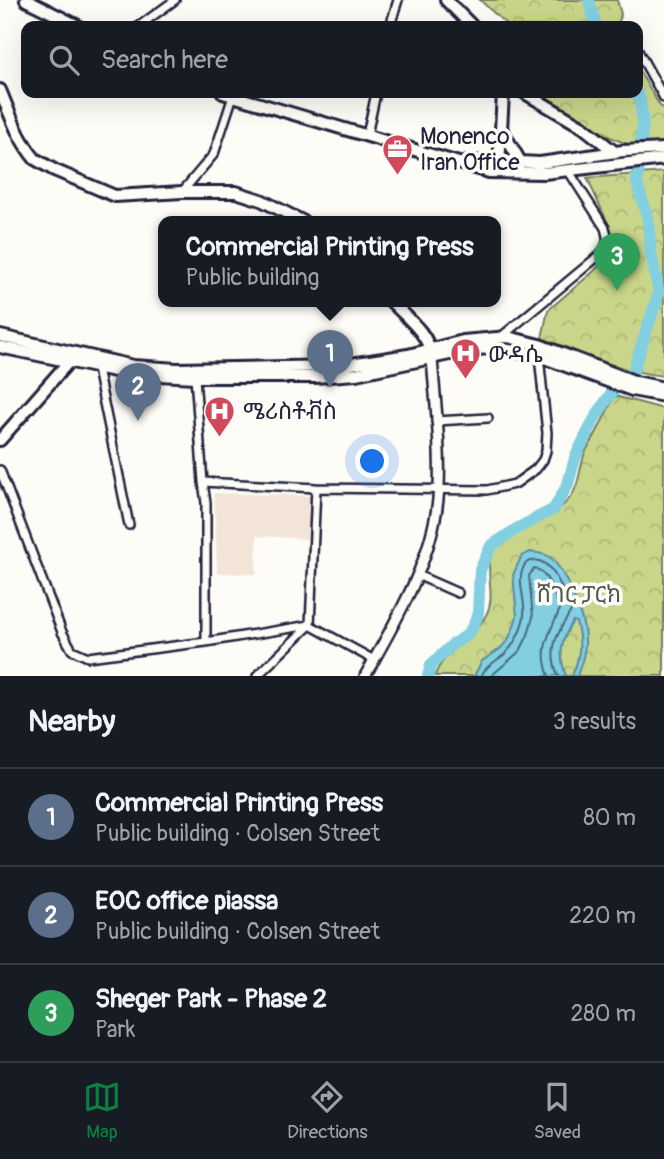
<!DOCTYPE html>
<html lang="en">
<head>
<meta charset="utf-8">
<style>
  :root { --surface:#171b24; --page:#20242c; --text:#f1f3f6; --muted:#9ea1a6; --line:#363941; --accent:#0b8043 }
  body { margin:0; font-family:Pangolin,"Noto Sans Ethiopic",sans-serif; background:var(--page); color:var(--text) }
  .you { position:absolute; left:373px; top:462px; width:24px; height:24px; margin:-18px; border:5px solid #fff; border-radius:50%; background:#1a73e8; box-shadow:0 0 0 10px #1a73e833 }
  .badge { display:grid; place-items:center; width:46px; height:46px; border-radius:50%; background:var(--accent); color:#fff; font-size:23px; font-weight:700 }
  .pin { position:absolute; translate:-50% -58px; filter:drop-shadow(0 2px 4px #0008) }
  .pin::after { content:''; position:absolute; top:37px; width:24px; height:21px; background:inherit; clip-path:polygon(0 0,100% 0,50% 100%) }
  .popup { position:absolute; left:158px; top:216px; width:343px; height:91px; box-sizing:border-box; display:grid; place-content:center; border-radius:14px; background:var(--surface); filter:drop-shadow(0 2px 5px #0005); font-size:23px; white-space:nowrap; color:var(--muted) }
  .popup b { font-size:26px; color:var(--text) }
  .popup::after { content:''; position:absolute; left:50%; top:100%; margin-left:-14px; border:14px solid transparent; border-top-color:var(--surface) }
  .list { margin:0; padding:0; list-style:none }
  h2 { display:flex; justify-content:space-between; align-items:center; height:91px; margin:0; padding:0 28px; font-size:30px }
  h2 small { font-size:23px; font-weight:400; color:var(--muted) }
  .list li { display:grid; grid-template-columns:46px 1fr auto; gap:21px; align-items:center; box-sizing:border-box; height:98px; padding:0 28px; border-top:2px solid var(--line) }
  .list b { display:block; font-size:26px; white-space:nowrap }
  .list p { margin:0; font-size:23px; white-space:nowrap; color:var(--muted) }
  .list em { font-size:23px; font-style:normal; color:var(--muted) }
  .icon { flex:none; width:38px; height:38px; fill:none; stroke:currentColor; stroke-width:2; stroke-linecap:round; stroke-linejoin:round }
  .map { position:relative; flex:none; width:664px; height:676px; overflow:hidden }
  .search { position:absolute; background:var(--surface); box-shadow:0 7px 28px #0002; left:21px; right:21px; top:21px; height:77px; display:flex; align-items:center; gap:18px; box-sizing:border-box; padding:0 24px; border-radius:14px; color:var(--muted); font-size:26px }
  .sheet { height:385px; background:var(--surface) }
  nav { display:flex; justify-content:space-around; align-items:center; box-sizing:border-box; height:98px; border-top:2px solid var(--line); background:var(--surface); font-size:19px; color:var(--muted) }
  nav a { display:grid; justify-items:center; gap:4px }
  nav .on { color:var(--accent) }
  .map>svg:first-child { display:block }
  .built { fill:#f2e4d7 }
  .forest { fill:url(#forest-crowns); stroke:#767c62; stroke-width:2 }
  .water { fill:#82cfe2; stroke:#5c8a9f; stroke-width:2 }
  .lines { fill:none; stroke-linecap:round; stroke-linejoin:round }
  .shore { stroke:#48677e; stroke-width:2 }
  .river { stroke:#82cfe2; stroke-width:12 }
  .minor-casing { stroke:#22223b; stroke-width:12 }
  .tertiary-casing { stroke:#22223b; stroke-width:14 }
  .secondary-casing { stroke:#22223b; stroke-width:16 }
  .minor { stroke:#fdfcf7; stroke-width:7 }
  .tertiary { stroke:#fdfcf7; stroke-width:9 }
  .secondary { stroke:#fdfcf7; stroke-width:10 }
  .labels { text-anchor:middle; dominant-baseline:central; stroke-width:7; stroke-linejoin:round; paint-order:stroke }
  .poi-label { font-size:23px; fill:#22223b; stroke:#fdfcf7; text-anchor:start }
  .park-label { font-size:23px; fill:#545853; stroke:#fdfcf7 }
</style>
</head>
<body>
<div class="map">
<svg width="664" height="676" viewBox="0 0 664 676">
  <defs>
    <pattern id="forest-crowns" width="20" height="18" patternUnits="userSpaceOnUse" patternTransform="scale(1.75)"><rect width="20" height="18" fill="#c9d68a"/><path d="M2 6a3 3 0 1 1 6 0M12 15a3 3 0 1 1 6 0" fill="none" stroke="#acb778"/></pattern>
  </defs>
  <rect width="100%" height="100%" fill="#fdfcf7"/>
  <filter id="ink" filterUnits="userSpaceOnUse"><feTurbulence type="fractalNoise" baseFrequency=".0143" numOctaves="2"/><feDisplacementMap in="SourceGraphic" scale="14" xChannelSelector="R" yChannelSelector="G"/><feConvolveMatrix kernelMatrix="1 2 1 2 8 2 1 2 1" color-interpolation-filters="sRGB"/></filter>
  <g filter="url(#ink)">
    <path class="built" d="M 214,493 L 312,496 L 309,539 L 257,536 L 256,574 L 217,573 Z"/>
    <path class="forest" d="M 480,0 L 617,0 L 621,14 L 618,26 L 508,26 Z
      M 638,69 L 660,106 L 664,108 L 664,143 L 627,144 L 610,137 L 540,93 L 638,93 Z
      M 664,172 L 664,376 C 621,372 582,353 542,338 L 548,310 L 593,272 L 611,253 L 612,232 L 587,178 Z
      M 615,396 L 664,409 L 664,676 L 435,676 C 442,651 474,639 486,615 C 498,593 481,569 495,548 C 509,526 550,523 570,498 C 580,485 579,468 585,453 C 587,448 591,443 593,439 C 601,425 607,410 615,396 Z"/>
    <path class="water" d="M 530,552 C 538,553 545,553 551,558 C 566,572 585,619 585,639 C 586,651 581,664 577,676 L 572,676 C 580,656 582,643 576,622 L 573,621 C 561,640 558,655 566,676 L 474,676 L 482,661 L 500,649 L 508,640 L 513,629 L 517,616 L 513,575 L 521,557 Z"/>
    <g class="lines">
      <path class="shore" d="M 481,676 C 487,665 495,662 505,654 C 514,645 520,633 523,621 C 529,601 513,581 526,563 C 551,549 564,594 571,611 C 557,634 547,648 558,676
        M 491,676 L 520,651 L 528,635 L 533,617 L 529,576 L 534,568 C 549,573 555,595 560,609 C 550,633 538,648 549,676"/>
      <path class="river" d="M 589,0 L 596,26
        M 428,676 L 431,665 L 453,644 L 466,636 L 474,625 L 478,613 L 480,570 L 491,546 L 518,528 L 554,509 L 568,484 L 575,458 L 595,418 L 610,395 L 632,374 L 659,293 L 651,254 L 648,219 L 637,183 L 643,124 L 640,99 L 637,93"/>
      <defs>
        <path id="minor" d="M 139,26 L 175,0
          M 390,26 L 398,0
          M 638,51 L 664,98
          M 367,135 L 376,93
          M 182,192 L 214,154 L 233,96
          M 501,337 L 602,253 C 609,244 608,238 605,228 L 568,170
          M 97,369 L 129,525
          M 195,377 L 203,482 L 316,488
          M 436,421 L 488,418
          M 0,470 L 62,632 L 72,650 L 88,657 L 206,642 L 310,625 L 316,488 L 487,490 L 515,484 L 536,469 L 543,460 L 546,451 L 547,433 L 539,356
          M 203,482 L 206,503 L 206,642
          M 417,575 L 458,593
          M 257,676 L 310,625 L 374,660"/>
        <path id="tertiary" d="M 365,676 C 397,619 436,555 439,487 C 441,444 435,401 432,358"/>
        <path id="secondary" d="M 26,0 L 78,26
          M 446,0 L 472,26
          M 0,90 C 10,114 18,139 35,159 L 54,170 L 115,196 L 182,192 L 236,192 L 261,200 L 304,222
          M 223,93 L 489,172 L 544,173 L 664,159
          M 525,93 L 583,127 L 616,153
          M 502,130 L 521,163
          M 467,162 L 499,161 L 540,163 L 623,151 L 664,149
          M 499,167 L 503,93
          M 392,302 C 407,318 428,333 431,355
          M 0,336 L 133,366 L 177,369 L 338,366 L 408,355 L 463,341 L 508,337 L 539,345 L 636,382 L 664,388
          M 0,347 L 124,373 L 195,377 L 315,377 L 356,374 L 473,349 L 498,348 L 539,356 L 632,390 L 664,396
          M 0,440 L 72,358"/>
      </defs>
      <use href="#minor" class="minor-casing"/>
      <use href="#tertiary" class="tertiary-casing"/>
      <use href="#secondary" class="secondary-casing"/>
      <use href="#minor" class="minor"/>
      <use href="#tertiary" class="tertiary"/>
      <use href="#secondary" class="secondary"/>
    </g>
  </g>
  <defs>
    <symbol id="office-pin" viewBox="-11 -11 22 30"><path d="M0 17L-7.5 6A9.5 9.5 0 1 1 7.5 6Z" fill="#d1495b" stroke="#fdfcf7"/><path d="M-6-3h4V-5.5h4V-3h4V5H-6ZM-1-4.5V-3h2v-1.5ZM-6 0V1H6V0Z" fill="#fff"/></symbol>
    <symbol id="hospital-pin" viewBox="-11 -11 22 30"><path d="M0 17L-7.5 6A9.5 9.5 0 1 1 7.5 6Z" fill="#d1495b" stroke="#fdfcf7"/><path d="M-5-5h3v3.5h4V-5h3V5h-3V1.5h-4V5h-3Z" fill="#fff"/></symbol>
  </defs>
  <g fill-rule="evenodd">
    <use href="#office-pin" x="380" y="132" width="35" height="47"/>
    <use href="#hospital-pin" x="448" y="336" width="35" height="47"/>
    <use href="#hospital-pin" x="202" y="394" width="35" height="47"/>
  </g>
  <g class="labels">
    <g class="poi-label">
      <text x="420" y="136">Monenco<tspan x="420" dy="26">Iran Office</tspan></text>
      <text x="488" y="354">ውዳሴ</text>
      <text x="243" y="411">ሜሪስቶቭስ</text>
    </g>
    <g class="park-label">
      <text x="579" y="594">ሸገር ፓርክ</text>
    </g>
  </g>
</svg>
<div class="you"></div>
<div class="pin badge" style="left:330px;top:388px;background:#5c6f8a">1</div>
<div class="popup"><b>Commercial Printing Press</b>Public building</div>
<div class="pin badge" style="left:138px;top:421px;background:#5c6f8a">2</div>
<div class="pin badge" style="left:617px;top:291px;background:#2e9e5b">3</div>
<div class="search"><svg class="icon" aria-label="search" viewBox="0 0 24 24"><circle cx="10" cy="10" r="6"/><path d="M15 15l6 6"/></svg>Search here</div>
</div>
<section class="sheet">
<h2>Nearby<small>3 results</small></h2>
<ul class="list">
<li><span class="badge" style="background:#5c6f8a">1</span><div><b>Commercial Printing Press</b><p>Public building · Colsen Street</p></div><em>80 m</em></li>
<li><span class="badge" style="background:#5c6f8a">2</span><div><b>EOC office piassa</b><p>Public building · Colsen Street</p></div><em>220 m</em></li>
<li><span class="badge" style="background:#2e9e5b">3</span><div><b>Sheger Park - Phase 2</b><p>Park</p></div><em>280 m</em></li>
</ul>
</section>
<nav>
<a class="on"><svg class="icon" aria-label="map" viewBox="0 0 24 24"><path d="M3 6l6-2 6 2 6-2v14l-6 2-6-2-6 2zM9 4v14M15 6v14"/></svg>Map</a>
<a><svg class="icon" aria-label="directions" viewBox="0 0 24 24"><path d="M12 3l9 9-9 9-9-9zM9 14v-3h6M13 9l2 2-2 2"/></svg>Directions</a>
<a><svg class="icon" aria-label="saved" viewBox="0 0 24 24"><path d="M7 4h10v16l-5-4-5 4z"/></svg>Saved</a>
</nav>
</body>
</html>
